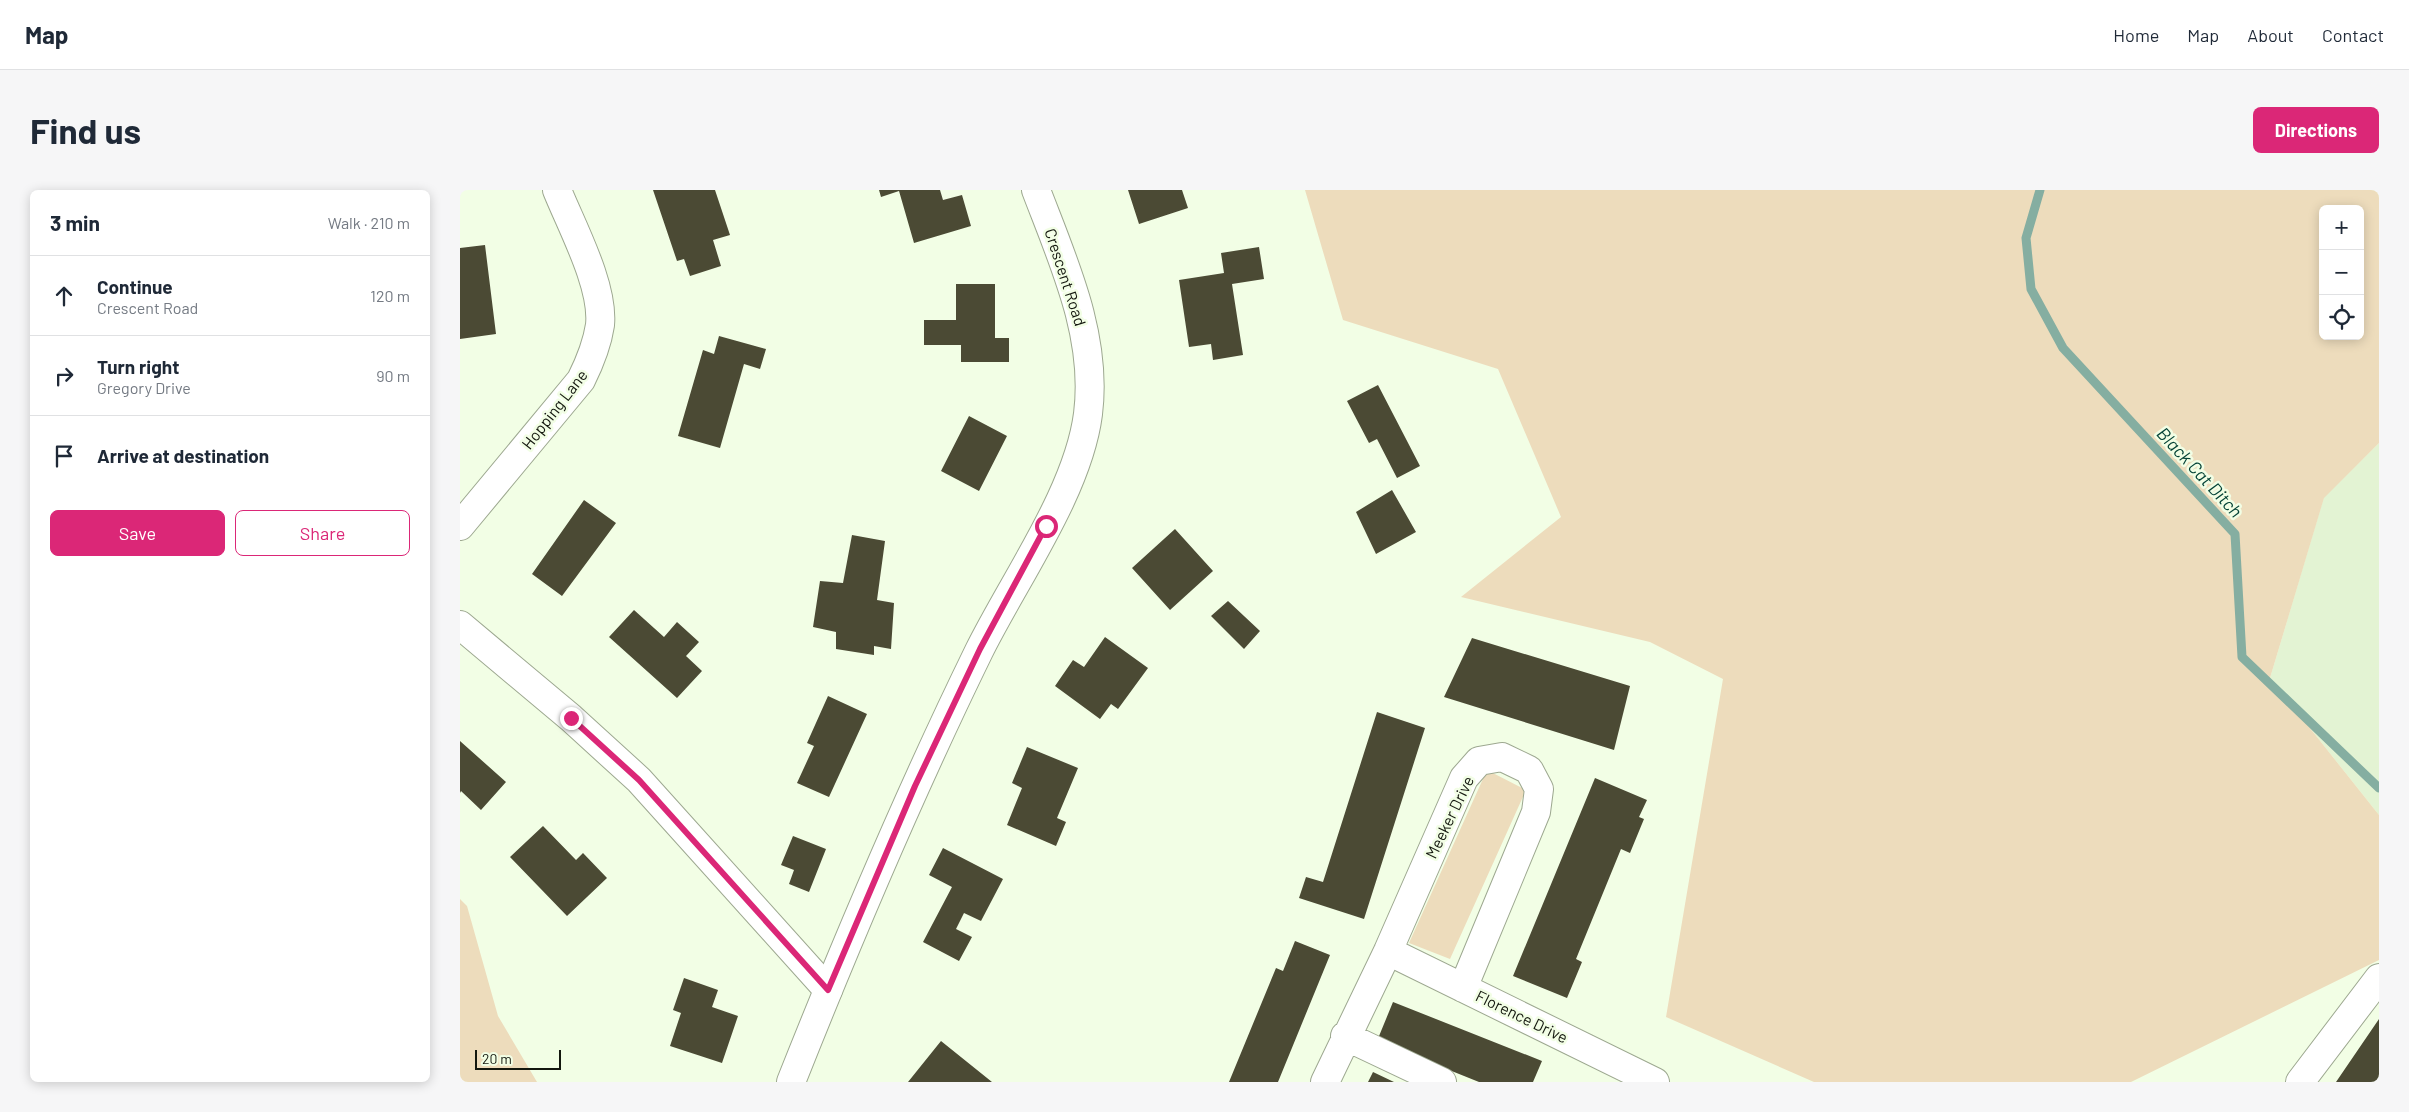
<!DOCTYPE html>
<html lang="en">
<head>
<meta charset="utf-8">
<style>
  :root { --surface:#fff; --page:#f6f6f7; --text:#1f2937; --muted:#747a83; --line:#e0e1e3; --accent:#db2777 }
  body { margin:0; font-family:Barlow,sans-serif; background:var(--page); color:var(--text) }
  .controls { position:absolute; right:15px; top:15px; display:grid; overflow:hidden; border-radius:8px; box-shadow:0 2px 12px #0003 }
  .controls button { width:45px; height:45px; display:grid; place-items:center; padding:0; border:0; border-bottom:1px solid var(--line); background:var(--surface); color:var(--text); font:25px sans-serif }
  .scale { position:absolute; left:15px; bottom:12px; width:86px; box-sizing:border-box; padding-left:5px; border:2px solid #13170e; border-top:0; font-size:14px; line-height:18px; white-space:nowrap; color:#13170e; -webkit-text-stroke:4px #f2fee5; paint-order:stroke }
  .stop { position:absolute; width:15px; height:15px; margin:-11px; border:4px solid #db2777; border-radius:50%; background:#fff }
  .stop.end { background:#db2777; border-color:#fff; box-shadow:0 1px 5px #0008 }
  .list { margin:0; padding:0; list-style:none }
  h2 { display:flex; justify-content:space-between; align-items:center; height:65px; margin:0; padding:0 20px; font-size:21px }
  h2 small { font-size:16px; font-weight:400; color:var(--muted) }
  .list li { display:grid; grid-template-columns:32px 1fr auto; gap:15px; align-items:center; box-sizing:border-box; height:80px; padding:0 20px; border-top:1px solid var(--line) }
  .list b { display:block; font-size:19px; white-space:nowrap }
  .list p { margin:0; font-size:16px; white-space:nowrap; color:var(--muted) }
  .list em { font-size:16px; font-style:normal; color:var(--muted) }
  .actions { display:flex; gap:10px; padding:15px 20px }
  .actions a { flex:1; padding:11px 0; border:1px solid var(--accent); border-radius:8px; text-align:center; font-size:18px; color:var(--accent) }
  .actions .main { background:var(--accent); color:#fff }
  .icon { flex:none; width:28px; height:28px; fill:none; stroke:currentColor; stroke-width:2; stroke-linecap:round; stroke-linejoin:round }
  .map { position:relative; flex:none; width:1919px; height:892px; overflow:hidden; border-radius:8px }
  header { display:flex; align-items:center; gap:30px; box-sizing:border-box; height:70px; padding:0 25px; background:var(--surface); border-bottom:1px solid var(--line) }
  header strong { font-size:24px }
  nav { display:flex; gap:28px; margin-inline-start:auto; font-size:18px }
  .intro { display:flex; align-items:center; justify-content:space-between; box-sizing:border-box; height:120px; padding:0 30px }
  h1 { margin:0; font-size:35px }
  .button { padding:12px 22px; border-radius:8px; background:var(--accent); color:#fff; font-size:18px; font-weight:700 }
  main { display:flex; gap:30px; padding:0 30px }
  aside { flex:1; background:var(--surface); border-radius:8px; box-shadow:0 2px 12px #0003 }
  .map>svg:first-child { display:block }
  .built { fill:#e3f3d3 }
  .green { fill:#eddcbc; fill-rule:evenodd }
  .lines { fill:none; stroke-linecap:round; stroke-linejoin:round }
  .stream { stroke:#85aea1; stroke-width:9 }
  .building { fill:#4b4a34 }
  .street-casing { stroke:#9da890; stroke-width:30 }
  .secondary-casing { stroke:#9da890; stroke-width:30 }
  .street { stroke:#fff; stroke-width:28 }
  .secondary { stroke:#fff; stroke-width:28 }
  .route { stroke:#db2777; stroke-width:6 }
  .labels { text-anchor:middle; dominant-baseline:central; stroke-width:5; stroke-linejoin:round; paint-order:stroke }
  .street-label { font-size:16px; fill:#13170e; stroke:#f2fee5 }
  .water-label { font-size:18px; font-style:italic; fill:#054336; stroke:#f2fee5 }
</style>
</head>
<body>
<header>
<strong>Map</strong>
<nav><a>Home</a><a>Map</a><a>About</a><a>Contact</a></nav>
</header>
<div class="intro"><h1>Find us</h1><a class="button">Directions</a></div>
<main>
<aside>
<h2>3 min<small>Walk · 210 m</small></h2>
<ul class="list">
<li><svg class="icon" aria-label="ahead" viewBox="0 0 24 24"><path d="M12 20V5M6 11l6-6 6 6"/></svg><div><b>Continue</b><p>Crescent Road</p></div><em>120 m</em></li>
<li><svg class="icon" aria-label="right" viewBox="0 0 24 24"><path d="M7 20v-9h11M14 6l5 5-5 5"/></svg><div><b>Turn right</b><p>Gregory Drive</p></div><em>90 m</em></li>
<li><svg class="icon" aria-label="arrive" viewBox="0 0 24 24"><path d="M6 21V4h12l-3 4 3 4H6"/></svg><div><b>Arrive at destination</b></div></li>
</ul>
<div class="actions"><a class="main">Save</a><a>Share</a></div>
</aside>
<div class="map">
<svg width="1919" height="892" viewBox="0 0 1919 892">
  <rect width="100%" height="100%" fill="#f2fee5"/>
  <path class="built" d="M 1919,253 L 1919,625 L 1810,488 L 1864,307 Z"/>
  <path class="green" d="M 845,0 L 1919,0 L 1919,253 L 1864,308 L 1810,488 L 1919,625 L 1919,770 L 1671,892 L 1354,892 L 1206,827 L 1263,489 L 1190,452 L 1001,407 L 1101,327 L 1038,179 L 883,130 ZM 1863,19 L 1900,19 L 1900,146 L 1863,146 Z
    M 1027,580 L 1066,600 L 990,769 L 949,753 Z
    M 0,709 L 7,716 L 38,826 L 77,892 L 0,892 Z"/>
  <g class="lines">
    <path class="stream" d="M 1580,0 L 1566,48 L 1571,99 L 1603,158 L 1775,344 L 1782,467 L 1919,598"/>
  </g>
  <path class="building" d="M 193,0 L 255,0 L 270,45 L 253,50 L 261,76 L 230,86 L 224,69 L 217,71 Z
    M 419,0 L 480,0 L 483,10 L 502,5 L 511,36 L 454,53 L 439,1 L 421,7 Z
    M 668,0 L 722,0 L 728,18 L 679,34 Z
    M 25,55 L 36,144 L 0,149 L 0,58 Z
    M 799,57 L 804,89 L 772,94 L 783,165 L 753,170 L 751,154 L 729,157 L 719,90 L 764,83 L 761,63 Z
    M 496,94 L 535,94 L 535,148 L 549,148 L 549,172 L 501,172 L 501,155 L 464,155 L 464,130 L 496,130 Z
    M 259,146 L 306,159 L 300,179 L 284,174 L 260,258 L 218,246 L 243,160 L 254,164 Z
    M 918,195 L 960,276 L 937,288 L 917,249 L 909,253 L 887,211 Z
    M 509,226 L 547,246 L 519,301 L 481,281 Z
    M 932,300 L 956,342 L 916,364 L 896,322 Z
    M 124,310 L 156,333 L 102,406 L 72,384 Z
    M 715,339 L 753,381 L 710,420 L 672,378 Z
    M 392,345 L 425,351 L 417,410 L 434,413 L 431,459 L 414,456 L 414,465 L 376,459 L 376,442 L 353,437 L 360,391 L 383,393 Z
    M 768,411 L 800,441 L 784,459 L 751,426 Z
    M 174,420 L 204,447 L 217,432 L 239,452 L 226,466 L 242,481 L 217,508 L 149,447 Z
    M 645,447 L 688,478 L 658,519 L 651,514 L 640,529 L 595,496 L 613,470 L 624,477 Z
    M 1012,448 L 1170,496 L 1154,560 L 984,507 Z
    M 368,506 L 407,524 L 369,607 L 337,593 L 354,556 L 347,553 Z
    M 917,522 L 965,538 L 904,729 L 839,708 L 846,687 L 863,692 Z
    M 0,551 L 46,592 L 21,620 L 1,601 L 0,603 Z
    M 567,557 L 618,578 L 597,628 L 606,632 L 596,656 L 547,635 L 562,598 L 552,593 Z
    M 1135,588 L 1187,610 L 1179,627 L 1184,629 L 1170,663 L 1161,659 L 1116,769 L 1122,772 L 1107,808 L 1053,786 Z
    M 83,636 L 116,670 L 123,663 L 147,688 L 107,726 L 50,667 Z
    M 333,646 L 366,659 L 349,702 L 329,694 L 334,680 L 321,675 Z
    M 483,658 L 543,689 L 521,731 L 504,723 L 496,739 L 512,747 L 499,771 L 463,752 L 492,697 L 469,685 Z
    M 835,751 L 870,765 L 818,892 L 769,892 L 816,778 L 823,781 Z
    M 224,788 L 258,800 L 252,817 L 278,826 L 262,873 L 210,856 L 221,823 L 213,820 Z
    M 933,812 L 1082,871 L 1073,892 L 1019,892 L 917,851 Z
    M 1919,829 L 1919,892 L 1876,892 Z
    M 481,851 L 532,892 L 448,892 Z
    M 913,882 L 934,892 L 908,892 Z"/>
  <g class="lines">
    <defs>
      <path id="street" d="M 0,336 L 121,190 C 130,172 137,155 140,135 C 144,96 112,37 97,0
        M 0,435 L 111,528 L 179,590 L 368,800
        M 928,761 L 1195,892
        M 885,846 L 982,892
        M 865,892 L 928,761 L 1004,588 L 1019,571 L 1042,567 L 1069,580 L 1079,599 L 1076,622 L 1003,798
        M 1840,892 L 1919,788"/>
      <path id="secondary" d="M 331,892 C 389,746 450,602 519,461 C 554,390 618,302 628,224 C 638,146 603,71 576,0"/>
    </defs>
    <use href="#street" class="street-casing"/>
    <use href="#secondary" class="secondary-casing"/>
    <use href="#street" class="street"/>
    <use href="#secondary" class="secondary"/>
  </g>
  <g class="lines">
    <path class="route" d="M 111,528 L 179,590 L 368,800 L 455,596 L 520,459 L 586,336"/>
  </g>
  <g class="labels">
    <g class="street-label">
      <text transform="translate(606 87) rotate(72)">Crescent Road</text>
      <text transform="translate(94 219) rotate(-52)">Hopping Lane</text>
      <text transform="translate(989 627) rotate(-64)">Meeker Drive</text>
      <text transform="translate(1062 826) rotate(26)">Florence Drive</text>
    </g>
    <g class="water-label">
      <text transform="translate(1740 282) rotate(47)">Black Cat Ditch</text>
    </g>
  </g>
</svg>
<div class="controls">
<button>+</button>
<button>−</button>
<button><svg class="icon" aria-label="locate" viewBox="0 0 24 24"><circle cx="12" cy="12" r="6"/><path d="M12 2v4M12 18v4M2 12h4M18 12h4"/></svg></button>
</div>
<div class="scale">20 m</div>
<div class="stop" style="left:586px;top:336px"></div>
<div class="stop end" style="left:111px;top:528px"></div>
</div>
</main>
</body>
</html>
